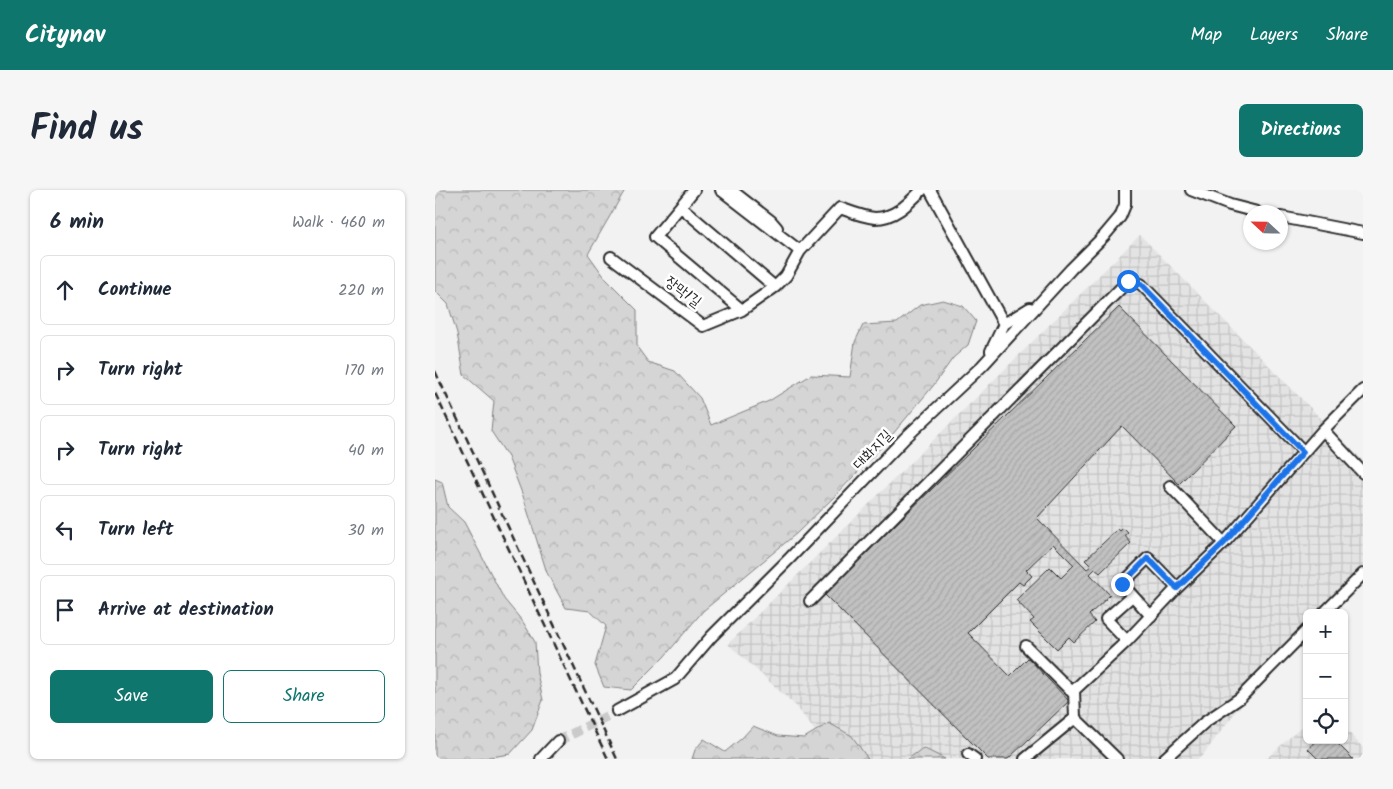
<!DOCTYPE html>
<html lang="en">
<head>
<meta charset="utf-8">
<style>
  :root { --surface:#fff; --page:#f6f6f7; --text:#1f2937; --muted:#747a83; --line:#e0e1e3; --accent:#0f766e }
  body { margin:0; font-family:Kalam,"Poor Story",sans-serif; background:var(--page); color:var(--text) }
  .controls { position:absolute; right:15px; bottom:15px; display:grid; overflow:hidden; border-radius:8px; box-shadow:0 1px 4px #0004 }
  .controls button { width:45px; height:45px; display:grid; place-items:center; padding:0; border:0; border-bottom:1px solid var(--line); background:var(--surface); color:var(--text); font:25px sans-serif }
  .compass { position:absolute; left:808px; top:15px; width:45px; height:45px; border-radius:50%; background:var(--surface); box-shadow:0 1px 4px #0004; rotate:292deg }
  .stop { position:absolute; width:15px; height:15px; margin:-11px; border:4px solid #1a73e8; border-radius:50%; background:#fff }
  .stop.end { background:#1a73e8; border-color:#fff; box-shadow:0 1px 5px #0008 }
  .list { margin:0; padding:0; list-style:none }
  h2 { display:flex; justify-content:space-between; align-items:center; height:65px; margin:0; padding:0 20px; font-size:21px }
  h2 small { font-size:16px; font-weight:400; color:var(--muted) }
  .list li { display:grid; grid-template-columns:32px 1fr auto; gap:15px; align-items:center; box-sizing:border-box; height:70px; margin:0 10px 10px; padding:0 10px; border:1px solid var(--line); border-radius:8px }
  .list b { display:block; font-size:19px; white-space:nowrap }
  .list em { font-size:16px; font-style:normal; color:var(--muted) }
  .actions { display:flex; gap:10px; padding:15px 20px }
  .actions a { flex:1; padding:11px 0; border:1px solid var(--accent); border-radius:8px; text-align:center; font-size:18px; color:var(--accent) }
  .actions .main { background:var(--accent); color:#fff }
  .icon { flex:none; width:28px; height:28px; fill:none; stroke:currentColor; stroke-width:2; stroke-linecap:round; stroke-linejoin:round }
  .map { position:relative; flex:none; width:928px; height:569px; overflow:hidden; border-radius:8px }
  header { display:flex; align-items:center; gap:30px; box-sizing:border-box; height:70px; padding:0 25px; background:var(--accent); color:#fff }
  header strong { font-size:24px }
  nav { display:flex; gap:28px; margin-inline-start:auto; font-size:18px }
  .intro { display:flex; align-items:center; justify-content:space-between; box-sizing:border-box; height:120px; padding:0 30px }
  h1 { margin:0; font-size:35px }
  .button { padding:12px 22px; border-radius:8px; background:var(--accent); color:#fff; font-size:18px; font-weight:700 }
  main { display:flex; gap:30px; padding:0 30px }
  aside { flex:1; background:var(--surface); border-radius:8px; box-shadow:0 1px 4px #0004 }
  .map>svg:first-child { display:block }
  .industrial { fill:url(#industrial-grid) }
  .forest { fill:url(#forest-crowns); stroke:#808080 }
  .building { fill:url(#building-hatch); stroke:#2b2b2b }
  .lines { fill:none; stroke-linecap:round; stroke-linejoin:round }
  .minor-tunnel { stroke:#cacaca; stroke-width:10; stroke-dasharray:10 5; stroke-linecap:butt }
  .minor-casing { stroke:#2b2b2b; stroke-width:14 }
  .minor { stroke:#fff; stroke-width:10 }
  .rail { stroke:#2b2b2b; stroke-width:2.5; stroke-dasharray:8 4; stroke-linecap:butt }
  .route { stroke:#1a73e8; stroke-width:6 }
  .labels { text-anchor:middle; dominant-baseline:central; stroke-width:5; stroke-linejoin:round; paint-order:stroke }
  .street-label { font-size:15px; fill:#2b2b2b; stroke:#fff }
</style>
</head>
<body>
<header>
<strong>Citynav</strong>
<nav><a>Map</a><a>Layers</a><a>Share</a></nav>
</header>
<div class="intro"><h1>Find us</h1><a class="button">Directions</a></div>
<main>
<aside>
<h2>6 min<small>Walk · 460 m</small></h2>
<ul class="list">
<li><svg class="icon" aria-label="ahead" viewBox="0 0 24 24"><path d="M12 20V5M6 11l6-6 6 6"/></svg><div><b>Continue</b></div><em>220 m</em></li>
<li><svg class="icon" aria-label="right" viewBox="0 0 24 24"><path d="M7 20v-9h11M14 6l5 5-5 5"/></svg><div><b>Turn right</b></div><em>170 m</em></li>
<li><svg class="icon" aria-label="right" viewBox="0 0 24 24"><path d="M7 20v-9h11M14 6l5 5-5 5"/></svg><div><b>Turn right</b></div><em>40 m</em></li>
<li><svg class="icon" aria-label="left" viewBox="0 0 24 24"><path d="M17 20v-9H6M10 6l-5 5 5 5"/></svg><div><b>Turn left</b></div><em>30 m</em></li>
<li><svg class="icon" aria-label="arrive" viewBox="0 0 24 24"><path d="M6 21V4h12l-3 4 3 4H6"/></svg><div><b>Arrive at destination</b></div></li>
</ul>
<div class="actions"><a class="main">Save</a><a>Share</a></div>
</aside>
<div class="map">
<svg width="928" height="569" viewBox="0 0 928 569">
  <defs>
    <pattern id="industrial-grid" width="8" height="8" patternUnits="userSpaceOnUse" patternTransform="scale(1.25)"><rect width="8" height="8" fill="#e3e3e3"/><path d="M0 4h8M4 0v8" fill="none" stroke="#c3c3c3"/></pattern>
    <pattern id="forest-crowns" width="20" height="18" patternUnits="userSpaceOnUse" patternTransform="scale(1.25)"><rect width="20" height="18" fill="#d5d5d5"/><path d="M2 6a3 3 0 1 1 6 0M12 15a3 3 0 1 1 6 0" fill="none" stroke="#b7b7b7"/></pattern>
    <pattern id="building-hatch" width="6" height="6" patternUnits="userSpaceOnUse" patternTransform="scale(1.25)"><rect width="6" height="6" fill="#c1c1c1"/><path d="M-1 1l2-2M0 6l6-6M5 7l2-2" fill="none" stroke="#a6a6a6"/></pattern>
  </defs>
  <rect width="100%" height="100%" fill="#f2f2f2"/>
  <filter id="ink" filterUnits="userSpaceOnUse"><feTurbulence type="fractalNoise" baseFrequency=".02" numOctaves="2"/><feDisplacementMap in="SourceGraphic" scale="10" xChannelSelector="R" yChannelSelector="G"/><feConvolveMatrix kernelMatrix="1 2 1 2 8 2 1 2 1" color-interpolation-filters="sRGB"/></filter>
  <g filter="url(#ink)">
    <path class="industrial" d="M 705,45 L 928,271 L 928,392 L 898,423 L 872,423 L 872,450 L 802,520 L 768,565 L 763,569 L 401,569 L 361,516 L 293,454 Z
      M 872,532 L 872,550 L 909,550 L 909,537 L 928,558 L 928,569 L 831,569 Z"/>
    <path class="forest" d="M 0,0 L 190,0 L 153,64 L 171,89 L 202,120 L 202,157 L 213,172 L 240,181 L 265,208 L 276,235 L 334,211 L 376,185 L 415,187 L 420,152 L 428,135 L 462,133 L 485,115 L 508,110 L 528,116 L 541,131 L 533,155 L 518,168 L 498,196 L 452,251 L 400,306 L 362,343 L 268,421 L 229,467 L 196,500 L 169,497 L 160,475 L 171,436 L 155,421 L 131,418 L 112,383 L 88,306 L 73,267 L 56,241 L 59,211 L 29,185 L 22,143 L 13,114 L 0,101 Z
      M 0,289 L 7,292 L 13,317 L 29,332 L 69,409 L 88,432 L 100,452 L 102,483 L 108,510 L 97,540 L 75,564 L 43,569 L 0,569 Z
      M 394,533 L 417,546 L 433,569 L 257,569 L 260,560 L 269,549 L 290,562 L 307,548 L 318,536 L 343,546 L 369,548 Z
      M 488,558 L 510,569 L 473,569 Z"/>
    <path class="building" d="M 684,117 L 801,236 L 744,294 L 687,236 L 602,328 L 652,379 L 656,376 L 650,370 L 683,339 L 685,341 L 688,338 L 693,343 L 690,346 L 696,353 L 665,383 L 660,379 L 655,384 L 675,405 L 654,425 L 660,432 L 639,452 L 634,447 L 622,459 L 595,432 L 599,429 L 581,410 L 615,377 L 626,388 L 639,375 L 618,354 L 591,380 L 597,386 L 588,395 L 584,392 L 533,443 L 575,486 L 593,468 L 634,511 L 573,569 L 553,569 L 389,404 Z
      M 881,550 L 899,550 L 918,569 L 883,569 L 873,559 Z"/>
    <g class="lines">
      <path class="minor-tunnel" d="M 123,551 L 182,521"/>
      <defs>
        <path id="minor" d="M 259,0 L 220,47 L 307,120
          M 286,0 L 365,61
          M 296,0 L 336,31 L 342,38
          M 495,0 L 569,134
          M 756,0 L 795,15 L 822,22
          M 246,17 L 340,97
          M 846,27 L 928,43
          M 176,67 L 268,136 L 307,120 L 340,97 L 351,86 L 365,61 L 405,18 C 416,22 428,27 440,28 C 460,28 474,13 487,0
          M 556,161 L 569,134 L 595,118
          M 888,240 L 928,283
          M 735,296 L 789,353
          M 375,411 L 693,91 L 706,94 L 869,262
          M 889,423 L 928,384
          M 716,426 L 687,394 L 713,368 L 742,398
          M 692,451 L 671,429 L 697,406
          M 591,456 L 637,502 L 692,451 L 742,398 L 789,353 L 888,240 L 928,200
          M 182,521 L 240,489 L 276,447 L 355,368 L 470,248 L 547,176 L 636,79 L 669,46 L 685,27 L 690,15 L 690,0
          M 640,528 L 682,569
          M 533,564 L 540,569
          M 106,569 L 123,551
          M 590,569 L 640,528 L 639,500
          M 729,569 L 770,532 L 805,508 L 872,440"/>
      </defs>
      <use href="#minor" class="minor-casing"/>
      <use href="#minor" class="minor"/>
      <path class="rail" d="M 0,181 L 182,569
        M 0,203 L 173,569"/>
    </g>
  </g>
  <g class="lines" filter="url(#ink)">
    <path class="route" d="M 687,394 L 713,368 L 742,398 L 789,353 L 868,262 L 706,94 L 693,91"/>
  </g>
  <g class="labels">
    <g class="street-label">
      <text transform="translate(248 102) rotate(37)">장막1길</text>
      <text transform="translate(438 260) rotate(-46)">대화지길</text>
    </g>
  </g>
</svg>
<div class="controls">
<button>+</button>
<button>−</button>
<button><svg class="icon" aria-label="locate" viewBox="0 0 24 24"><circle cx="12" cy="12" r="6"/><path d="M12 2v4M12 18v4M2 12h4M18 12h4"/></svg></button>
</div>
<svg class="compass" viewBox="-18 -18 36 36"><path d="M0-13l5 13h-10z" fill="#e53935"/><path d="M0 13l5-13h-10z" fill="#747a83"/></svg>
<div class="stop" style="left:693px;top:91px"></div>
<div class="stop end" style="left:687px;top:394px"></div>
</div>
</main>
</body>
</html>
